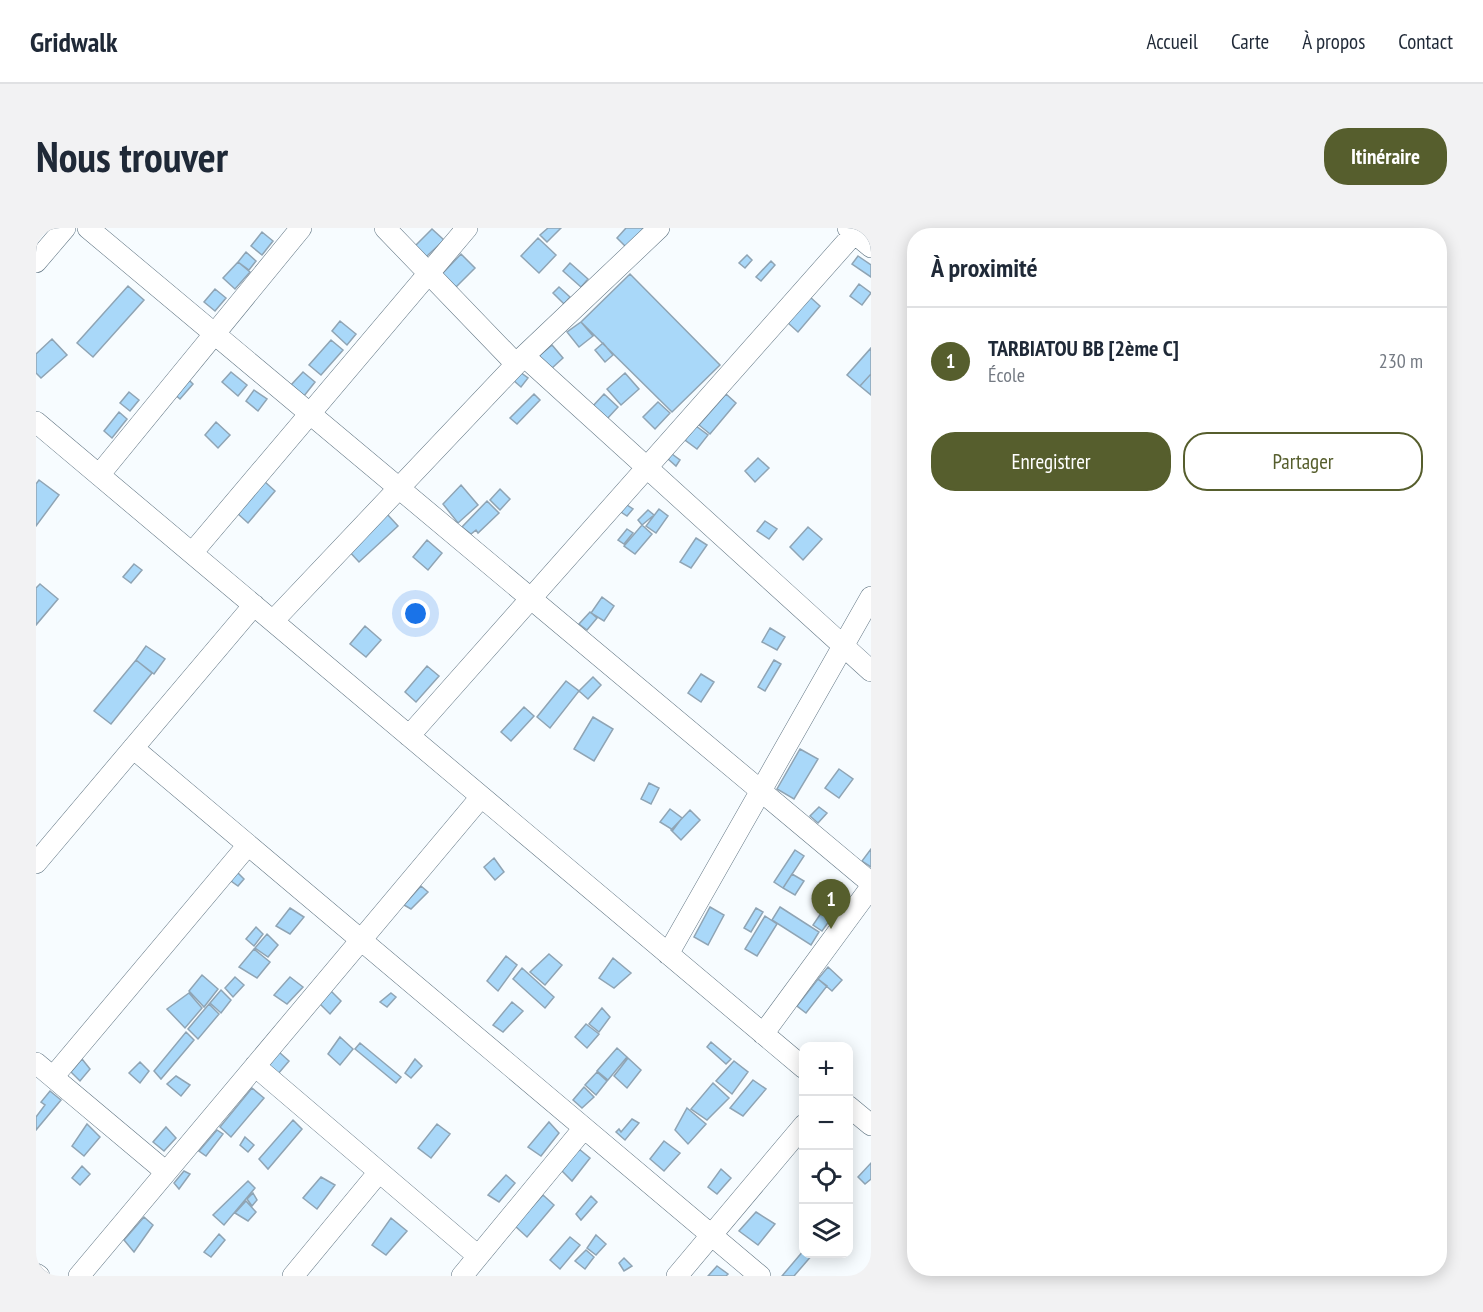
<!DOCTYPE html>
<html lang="fr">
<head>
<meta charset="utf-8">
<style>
  :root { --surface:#fff; --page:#f2f2f3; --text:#1f2937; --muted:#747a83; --line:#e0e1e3; --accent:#565e2d }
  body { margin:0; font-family:"PT Sans Narrow",sans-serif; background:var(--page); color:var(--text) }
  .controls { position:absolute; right:18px; bottom:18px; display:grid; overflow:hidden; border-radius:12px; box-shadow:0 3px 15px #0003 }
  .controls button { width:54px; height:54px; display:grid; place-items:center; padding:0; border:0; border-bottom:2px solid var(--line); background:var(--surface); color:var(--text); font:30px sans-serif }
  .you { position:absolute; left:380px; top:386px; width:21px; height:21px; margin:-15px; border:4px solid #fff; border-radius:50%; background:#1a73e8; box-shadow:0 0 0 9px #1a73e833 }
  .badge { display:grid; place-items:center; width:39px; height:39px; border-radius:50%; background:var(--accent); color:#fff; font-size:20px; font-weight:700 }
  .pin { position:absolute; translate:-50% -50px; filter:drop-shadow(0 2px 3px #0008) }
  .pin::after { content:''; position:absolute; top:32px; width:21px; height:18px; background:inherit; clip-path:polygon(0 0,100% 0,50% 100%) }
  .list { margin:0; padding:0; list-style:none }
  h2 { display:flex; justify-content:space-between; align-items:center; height:78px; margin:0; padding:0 24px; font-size:26px }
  h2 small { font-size:20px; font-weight:400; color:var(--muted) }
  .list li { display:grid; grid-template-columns:39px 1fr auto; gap:18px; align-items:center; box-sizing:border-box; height:108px; padding:0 24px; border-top:2px solid var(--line) }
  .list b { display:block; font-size:22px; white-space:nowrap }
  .list p { margin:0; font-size:20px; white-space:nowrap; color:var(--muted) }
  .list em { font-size:20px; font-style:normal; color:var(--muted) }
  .actions { display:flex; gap:12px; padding:18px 24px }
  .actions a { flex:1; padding:14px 0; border:2px solid var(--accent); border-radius:24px; text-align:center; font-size:21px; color:var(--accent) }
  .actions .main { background:var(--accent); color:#fff }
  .icon { flex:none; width:33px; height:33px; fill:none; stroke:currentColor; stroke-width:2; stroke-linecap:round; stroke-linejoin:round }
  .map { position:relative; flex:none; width:835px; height:1048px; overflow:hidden; border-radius:24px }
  header { display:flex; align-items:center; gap:36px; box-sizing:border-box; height:84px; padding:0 30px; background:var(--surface); border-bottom:2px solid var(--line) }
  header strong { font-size:28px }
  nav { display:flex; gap:33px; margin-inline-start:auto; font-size:21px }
  .intro { display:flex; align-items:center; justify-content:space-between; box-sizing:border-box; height:144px; padding:0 36px }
  h1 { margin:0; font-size:42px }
  .button { padding:15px 27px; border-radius:24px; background:var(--accent); color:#fff; font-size:21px; font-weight:700 }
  main { display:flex; gap:36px; padding:0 36px }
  aside { flex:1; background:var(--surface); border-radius:24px; box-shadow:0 3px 15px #0003 }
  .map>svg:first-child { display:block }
  .building { fill:#a9d8f9; stroke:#8fa4b4; stroke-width:1.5 }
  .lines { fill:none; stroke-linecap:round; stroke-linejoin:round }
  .minor-casing { stroke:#617583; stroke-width:22 }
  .minor { stroke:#fff; stroke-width:21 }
</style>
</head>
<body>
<header>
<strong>Gridwalk</strong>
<nav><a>Accueil</a><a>Carte</a><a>À propos</a><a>Contact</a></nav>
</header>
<div class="intro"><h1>Nous trouver</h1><a class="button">Itinéraire</a></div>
<main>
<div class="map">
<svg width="835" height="1048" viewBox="0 0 835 1048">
  <rect width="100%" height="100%" fill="#f7fcff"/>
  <path class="building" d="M 512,0 L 525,0 L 511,14 L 504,7 Z
    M 590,0 L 609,0 L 590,19 L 581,10 Z
    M 396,1 L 408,12 L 390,29 L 379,18 Z
    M 226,4 L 237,13 L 226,27 L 215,18 Z
    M 502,10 L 520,27 L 503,45 L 485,28 Z
    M 210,24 L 220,33 L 213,42 L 202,34 Z
    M 425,26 L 439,40 L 420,59 L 406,46 Z
    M 711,27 L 716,32 L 709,40 L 703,35 Z
    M 822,28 L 835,37 L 835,49 L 816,36 Z
    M 735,33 L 739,37 L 725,53 L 720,49 Z
    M 202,34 L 214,44 L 199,61 L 187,50 Z
    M 534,35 L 552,51 L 545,59 L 527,43 Z
    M 594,46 L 684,137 L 636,184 L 545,94 Z
    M 823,56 L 835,65 L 826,77 L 814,68 Z
    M 92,58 L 108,72 L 57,129 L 41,115 Z
    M 523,59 L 534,69 L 528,76 L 517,65 Z
    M 179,61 L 190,70 L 179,83 L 168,74 Z
    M 774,69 L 784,78 L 762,104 L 751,94 Z
    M 304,93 L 320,106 L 311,117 L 296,103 Z
    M 545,94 L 557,108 L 543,119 L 531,104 Z
    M 16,111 L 31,127 L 5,150 L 0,145 L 0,126 Z
    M 295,112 L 307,122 L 285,147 L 273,137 Z
    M 567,115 L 577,127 L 569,134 L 559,122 Z
    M 516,117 L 527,130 L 515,141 L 503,128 Z
    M 835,120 L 835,146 L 824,158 L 811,147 Z
    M 195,144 L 211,157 L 202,168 L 186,154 Z
    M 267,144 L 279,154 L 268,168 L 255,157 Z
    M 484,144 L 492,150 L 485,159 L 477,152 Z
    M 589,145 L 603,161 L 585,177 L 571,161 Z
    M 835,146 L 835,167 L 824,158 Z
    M 151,150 L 157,156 L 144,171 L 137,165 Z
    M 218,162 L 231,171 L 222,183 L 210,173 Z
    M 93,164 L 103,172 L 94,183 L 84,175 Z
    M 498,166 L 504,172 L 481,196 L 474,190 Z
    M 568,166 L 582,179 L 570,192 L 556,179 Z
    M 690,166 L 700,175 L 674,206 L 663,197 Z
    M 622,174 L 634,185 L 619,201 L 607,189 Z
    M 83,184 L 91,191 L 76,210 L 68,203 Z
    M 180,194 L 194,207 L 182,220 L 169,207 Z
    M 660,198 L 672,207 L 661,221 L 649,212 Z
    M 636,226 L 644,232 L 640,238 L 632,231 Z
    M 722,230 L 733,240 L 719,254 L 709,243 Z
    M 3,252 L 23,267 L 0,298 L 0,256 Z
    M 228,253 L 239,263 L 212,295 L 201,285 Z
    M 425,257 L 442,277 L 422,295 L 407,276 Z
    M 464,261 L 474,271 L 464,282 L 454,272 Z
    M 451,273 L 463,285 L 442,305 L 440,302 L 435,306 L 426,299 Z
    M 591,277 L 597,281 L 591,288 L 585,284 Z
    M 623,281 L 632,288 L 620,305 L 610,298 Z
    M 612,282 L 618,287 L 606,297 L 602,292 Z
    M 351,286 L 362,298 L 323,334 L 312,322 Z
    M 729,293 L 741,301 L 733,311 L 721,303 Z
    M 606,297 L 616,306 L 599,326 L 588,318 Z
    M 772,299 L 786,311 L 767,332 L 754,319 Z
    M 591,301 L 597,305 L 588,316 L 582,312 Z
    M 660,310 L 671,317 L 655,340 L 644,334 Z
    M 391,312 L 406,325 L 392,342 L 377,329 Z
    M 98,336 L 106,342 L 95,355 L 87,349 Z
    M 4,356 L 22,371 L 0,397 L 0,360 Z
    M 566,369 L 578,378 L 568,393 L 555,385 Z
    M 554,384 L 561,390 L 551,402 L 543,396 Z
    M 329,398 L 345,412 L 330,429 L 314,416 Z
    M 734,400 L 749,409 L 741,422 L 726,414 Z
    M 110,418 L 129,431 L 118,446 L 100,432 Z
    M 100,432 L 116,445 L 75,496 L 58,483 Z
    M 738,432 L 745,436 L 729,463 L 722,459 Z
    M 391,438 L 403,448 L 380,474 L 369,464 Z
    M 665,446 L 678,454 L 665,474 L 652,465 Z
    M 557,449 L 565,457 L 552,471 L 543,463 Z
    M 530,453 L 543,463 L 514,500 L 501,489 Z
    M 488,479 L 498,488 L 475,513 L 465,504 Z
    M 557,489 L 577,501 L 558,533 L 538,521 Z
    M 764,521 L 782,531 L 758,571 L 741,561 Z
    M 803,541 L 817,551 L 803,570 L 789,560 Z
    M 613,555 L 623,560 L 615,576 L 605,571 Z
    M 783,579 L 791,585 L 782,595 L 774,588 Z
    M 634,581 L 646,590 L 637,602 L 624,594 Z
    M 654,582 L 664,592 L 645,612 L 635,602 Z
    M 835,621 L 835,639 L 826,633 Z
    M 759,622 L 768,628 L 747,660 L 738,654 Z
    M 458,630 L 468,644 L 459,652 L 448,639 Z
    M 201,644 L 208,651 L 202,658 L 195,653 Z
    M 756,646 L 768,653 L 759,667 L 747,660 Z
    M 385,658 L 392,664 L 375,681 L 368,677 Z
    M 802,660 L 812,667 L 786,703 L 777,697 Z
    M 674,679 L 688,687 L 672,717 L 658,709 Z
    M 744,679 L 783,704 L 775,717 L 736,692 Z
    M 254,680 L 268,689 L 254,706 L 240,698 Z
    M 720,680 L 727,684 L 715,704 L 708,700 Z
    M 729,688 L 741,696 L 721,728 L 709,721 Z
    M 220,699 L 227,706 L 218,718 L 210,711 Z
    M 231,706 L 242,717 L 232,729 L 219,720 Z
    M 218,721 L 234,734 L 221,750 L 203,739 Z
    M 513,726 L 526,737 L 509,757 L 494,744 Z
    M 470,728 L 481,737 L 462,763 L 451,753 Z
    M 577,730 L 595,745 L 578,760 L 563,750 Z
    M 792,739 L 806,752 L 796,763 L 782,751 Z
    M 486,740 L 518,769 L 509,780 L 477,751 Z
    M 166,747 L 182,761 L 168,779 L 153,763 Z
    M 199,749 L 208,757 L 197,769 L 189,760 Z
    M 254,749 L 267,759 L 251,776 L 238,767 Z
    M 782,751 L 791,758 L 770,785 L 761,778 Z
    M 185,762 L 195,772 L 185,785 L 174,775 Z
    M 295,763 L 305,773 L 294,786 L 284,776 Z
    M 153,765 L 166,780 L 149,800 L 131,781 Z
    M 355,765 L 360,769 L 351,779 L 344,774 Z
    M 476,774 L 487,783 L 467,804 L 457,797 Z
    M 173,776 L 183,786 L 162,811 L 152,801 Z
    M 566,780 L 574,789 L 563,804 L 553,796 Z
    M 550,796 L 563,806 L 551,820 L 539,809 Z
    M 150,804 L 158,812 L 125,851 L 118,843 Z
    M 304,809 L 317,821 L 304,837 L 292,826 Z
    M 675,814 L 695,831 L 690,836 L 671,819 Z
    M 324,815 L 365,849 L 360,855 L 319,821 Z
    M 581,820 L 591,829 L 572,852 L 561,843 Z
    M 243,824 L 253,833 L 242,846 L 233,837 Z
    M 592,830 L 605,842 L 591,860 L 578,848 Z
    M 46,831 L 54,841 L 44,853 L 35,844 Z
    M 379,831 L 386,838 L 375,850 L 369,845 Z
    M 698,833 L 712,844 L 696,866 L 680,853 Z
    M 104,834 L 113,843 L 104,855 L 93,845 Z
    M 561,844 L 571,853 L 560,867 L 549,857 Z
    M 140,848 L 154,857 L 145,868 L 131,856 Z
    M 717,852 L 730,861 L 707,888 L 694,880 Z
    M 677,855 L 693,870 L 671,892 L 655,881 Z
    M 548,859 L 558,869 L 546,880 L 537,872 Z
    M 216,860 L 228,870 L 195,909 L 184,899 Z
    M 14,863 L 25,872 L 0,902 L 0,889 L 9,877 L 5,874 Z
    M 651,880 L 670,896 L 652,916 L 639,902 Z
    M 596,891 L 603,895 L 589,912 L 580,904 L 583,901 L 585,904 Z
    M 257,892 L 266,901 L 232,941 L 223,931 Z
    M 513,894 L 523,905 L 505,928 L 492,919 Z
    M 51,896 L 64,909 L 48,928 L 36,918 Z
    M 401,896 L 414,906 L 395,930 L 382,920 Z
    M 130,899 L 140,910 L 128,923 L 117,914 Z
    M 181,902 L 187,906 L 170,928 L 163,923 Z
    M 209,909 L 218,917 L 212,924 L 204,917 Z
    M 628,913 L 644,925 L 628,943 L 614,931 Z
    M 543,921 L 554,930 L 536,953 L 526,943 Z
    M 835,935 L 835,951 L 829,956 L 822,949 Z
    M 46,938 L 54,946 L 44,957 L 36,950 Z
    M 685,941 L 695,950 L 681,966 L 672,959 Z
    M 148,943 L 154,946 L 143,961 L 138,955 Z
    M 470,947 L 479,955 L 463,974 L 452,967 Z
    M 285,949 L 299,957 L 281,981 L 267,970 Z
    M 212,953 L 219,960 L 188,997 L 177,987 Z
    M 217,965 L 221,972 L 216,978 L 211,971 Z
    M 507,967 L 518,977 L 491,1009 L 479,998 Z
    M 555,968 L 561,974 L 545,992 L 540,986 Z
    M 210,973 L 220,984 L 212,993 L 199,985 Z
    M 720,984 L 739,996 L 722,1017 L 703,1003 Z
    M 108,989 L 117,997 L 98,1024 L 88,1012 Z
    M 355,990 L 371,1003 L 350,1027 L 336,1017 Z
    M 183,1006 L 189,1012 L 175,1029 L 168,1024 Z
    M 560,1007 L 570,1016 L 560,1027 L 551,1020 Z
    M 534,1009 L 544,1017 L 524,1041 L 514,1032 Z
    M 550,1022 L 558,1029 L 549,1041 L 539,1033 Z
    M 768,1022 L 768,1026 L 777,1026 L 758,1048 L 746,1048 Z
    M 588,1030 L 596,1038 L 588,1043 L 583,1035 Z
    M 681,1038 L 692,1046 L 690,1048 L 672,1048 Z"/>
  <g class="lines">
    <defs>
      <path id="minor" d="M 52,0 L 835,655
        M 349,0 L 480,136
        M 812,0 L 835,19
        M 0,34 L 29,0
        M 488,128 L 835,443
        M 0,194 L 768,840
        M 63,247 L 265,0
        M 156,325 L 431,0
        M 237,393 L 488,128 L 623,0
        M 373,508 L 823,0
        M 97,520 L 724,1048
        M 0,635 L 218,377
        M 632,726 L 835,369
        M 727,806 L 835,659
        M 0,835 L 130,944
        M 219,838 L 442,1028
        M 17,849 L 212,617
        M 812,878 L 835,897
        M 0,1046 L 3,1048
        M 43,1048 L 445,569
        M 257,1048 L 343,944
        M 426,1048 L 548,900
        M 641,1048 L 768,897"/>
    </defs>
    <use href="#minor" class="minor-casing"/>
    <use href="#minor" class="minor"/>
  </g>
</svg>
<div class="controls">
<button>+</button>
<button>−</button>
<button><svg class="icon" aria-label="locate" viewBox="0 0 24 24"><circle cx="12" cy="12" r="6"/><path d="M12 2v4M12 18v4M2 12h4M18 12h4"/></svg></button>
<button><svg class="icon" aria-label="layers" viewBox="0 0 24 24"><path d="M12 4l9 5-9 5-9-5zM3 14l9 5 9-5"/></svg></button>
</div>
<div class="you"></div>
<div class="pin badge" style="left:795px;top:701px">1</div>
</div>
<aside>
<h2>À proximité<small></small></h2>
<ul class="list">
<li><span class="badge">1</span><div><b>TARBIATOU BB [2ème C]</b><p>École</p></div><em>230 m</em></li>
</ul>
<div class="actions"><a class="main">Enregistrer</a><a>Partager</a></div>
</aside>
</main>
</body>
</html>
